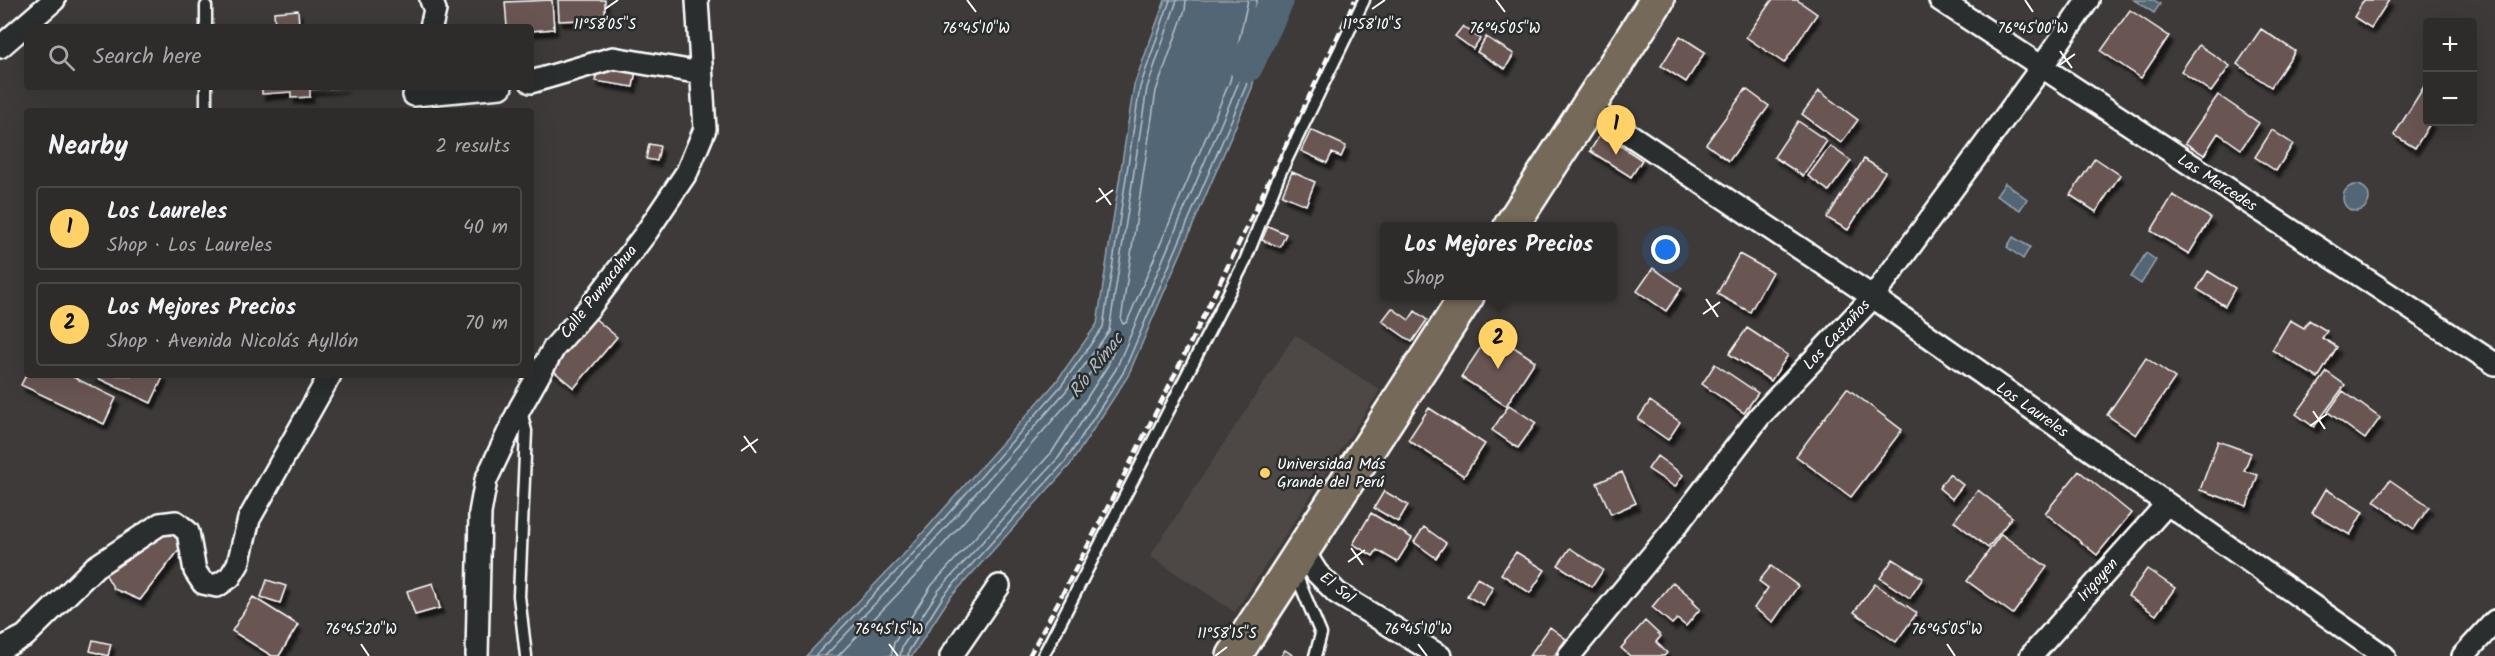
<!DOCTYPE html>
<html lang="en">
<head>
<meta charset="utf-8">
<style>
  :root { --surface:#2e2c2b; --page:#3a3837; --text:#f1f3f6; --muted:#a7a7a9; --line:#494847; --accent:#ffd166 }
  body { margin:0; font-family:Kalam,sans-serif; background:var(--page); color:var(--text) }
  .controls { position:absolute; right:18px; top:18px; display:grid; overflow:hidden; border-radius:6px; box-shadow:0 6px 24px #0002 }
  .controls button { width:54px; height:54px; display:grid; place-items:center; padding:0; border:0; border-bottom:2px solid var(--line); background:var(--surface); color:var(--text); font:30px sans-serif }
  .you { position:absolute; left:1666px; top:250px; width:21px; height:21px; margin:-15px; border:4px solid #fff; border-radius:50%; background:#1a73e8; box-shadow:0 0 0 9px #1a73e833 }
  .badge { display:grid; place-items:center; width:39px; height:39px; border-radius:50%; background:var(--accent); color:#111; font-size:20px; font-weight:700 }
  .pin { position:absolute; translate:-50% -50px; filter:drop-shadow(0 2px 3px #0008) }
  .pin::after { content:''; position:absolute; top:32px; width:21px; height:18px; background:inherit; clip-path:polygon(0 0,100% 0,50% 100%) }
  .popup { position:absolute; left:1380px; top:222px; width:237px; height:78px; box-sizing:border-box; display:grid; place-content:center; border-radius:6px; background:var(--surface); filter:drop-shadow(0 2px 4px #0005); font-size:20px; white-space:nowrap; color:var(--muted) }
  .popup b { font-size:22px; color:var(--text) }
  .popup::after { content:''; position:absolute; left:50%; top:100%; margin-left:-12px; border:12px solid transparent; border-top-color:var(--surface) }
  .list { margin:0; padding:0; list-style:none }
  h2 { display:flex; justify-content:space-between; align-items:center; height:78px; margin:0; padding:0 24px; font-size:26px }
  h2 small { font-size:20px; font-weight:400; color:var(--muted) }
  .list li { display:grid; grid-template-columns:39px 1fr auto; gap:18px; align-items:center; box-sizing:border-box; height:84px; margin:0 12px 12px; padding:0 12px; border:2px solid var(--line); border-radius:6px }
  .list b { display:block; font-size:22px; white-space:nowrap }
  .list p { margin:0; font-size:20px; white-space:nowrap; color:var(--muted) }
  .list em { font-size:20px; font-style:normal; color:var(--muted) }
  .icon { flex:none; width:33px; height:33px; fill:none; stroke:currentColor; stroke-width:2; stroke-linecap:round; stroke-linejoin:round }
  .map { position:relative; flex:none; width:2495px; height:656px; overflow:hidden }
  .search { position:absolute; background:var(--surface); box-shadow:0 6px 24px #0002; left:24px; top:24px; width:510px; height:66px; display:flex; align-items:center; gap:15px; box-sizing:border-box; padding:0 21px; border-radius:6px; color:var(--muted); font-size:22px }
  .panel { position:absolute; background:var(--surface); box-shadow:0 6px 24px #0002; left:24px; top:108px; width:510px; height:270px; border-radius:6px }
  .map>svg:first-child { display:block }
  .built { fill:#4e4744 }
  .water { fill:#526675; stroke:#97a3ac; stroke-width:1.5 }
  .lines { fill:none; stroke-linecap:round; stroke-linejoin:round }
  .shore { stroke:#bac2c8; stroke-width:1.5 }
  .river { stroke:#526675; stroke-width:34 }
  .building { fill:#695752; stroke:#fff; stroke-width:1.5; filter:url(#shadow) }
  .lane-casing { stroke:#fff; stroke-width:15 }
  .street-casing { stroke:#fff; stroke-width:26 }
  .highway-casing { stroke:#fff; stroke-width:38 }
  .lane { stroke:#2a2d2e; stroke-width:10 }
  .street { stroke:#2a2d2e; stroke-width:21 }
  .highway { stroke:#746a5a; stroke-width:33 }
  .rail { stroke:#fff; stroke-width:4.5; stroke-dasharray:9 4.5; stroke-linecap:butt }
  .ticks { fill:none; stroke:#fff; stroke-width:2 }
  .poi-dot { fill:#ffd166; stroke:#2a2d2e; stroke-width:2 }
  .labels { text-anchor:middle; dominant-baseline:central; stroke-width:5; stroke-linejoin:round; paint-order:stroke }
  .street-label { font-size:16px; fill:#fff; stroke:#2a2d2e }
  .poi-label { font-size:16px; fill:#fff; stroke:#2a2d2e; text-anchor:start }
  .water-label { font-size:18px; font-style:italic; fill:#b1bac1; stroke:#2a2d2e }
  .ticks-label { font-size:15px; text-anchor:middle; fill:#fff; stroke:#2a2d2e; stroke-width:5; stroke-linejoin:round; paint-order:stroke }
</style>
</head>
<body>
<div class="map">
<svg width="2495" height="656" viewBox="0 0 2495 656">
  <defs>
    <filter id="shadow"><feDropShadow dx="3.5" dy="6" stdDeviation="1.5" flood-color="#0009"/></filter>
  </defs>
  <rect width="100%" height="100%" fill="#3d3a39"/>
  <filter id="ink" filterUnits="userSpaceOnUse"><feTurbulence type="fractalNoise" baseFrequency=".0167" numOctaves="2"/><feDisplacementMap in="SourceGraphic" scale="12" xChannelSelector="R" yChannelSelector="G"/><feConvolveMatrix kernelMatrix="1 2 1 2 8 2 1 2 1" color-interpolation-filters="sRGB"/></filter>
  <g filter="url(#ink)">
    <path class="built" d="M 1295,335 L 1380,390 L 1235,612 L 1150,556 Z"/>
    <path class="water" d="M 1165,0 L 1271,0 L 1252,88 L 1128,376 L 1070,465 L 949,599 L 912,656 L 806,656 L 904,554 L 1056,382 L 1097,324 L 1134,85 Z
      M 2134,0 L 2154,0 L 2160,4 L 2154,13 Z
      M 2005,183 L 2027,199 L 2020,210 L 1996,196 Z
      M2343 198a13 13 0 1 1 26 0a13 13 0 1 1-26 0Z
      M 2013,237 L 2030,247 L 2023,259 L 2007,247 Z
      M 2146,253 L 2156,260 L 2141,284 L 2131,277 Z"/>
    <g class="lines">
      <path class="shore" d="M 1186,0 L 1185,10 L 1156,91 L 1121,320 L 1123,324 L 1127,322 L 1230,81 L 1248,0
        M 815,656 L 909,558 L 1061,386 L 1103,327 L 1140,87 L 1170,0
        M 825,656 L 914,563 L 1066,391 L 1109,331 L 1147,88 L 1177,0
        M 838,656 L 921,570 L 1073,397 L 1110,345 L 1114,345 L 1115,348 L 1108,365 L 1052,452 L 932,585 L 894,643 L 891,656
        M 900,656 L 902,647 L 939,590 L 1059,457 L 1116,369 L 1238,84 L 1257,0
        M 908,656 L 909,651 L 944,595 L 1065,462 L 1123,373 L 1246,86 L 1265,0"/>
      <path class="river" d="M 1246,66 L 1277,0"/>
    </g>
    <path class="building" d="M 552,0 L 554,29 L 531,31 L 531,27 L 507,27 L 505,2 Z
      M 558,0 L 605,0 L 605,19 L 559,21 Z
      M 1772,0 L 1797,0 L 1817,14 L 1784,63 L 1746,37 Z
      M 2364,0 L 2389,0 L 2371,28 L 2354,17 Z
      M 298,10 L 299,27 L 275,27 L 274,12 Z
      M 2130,10 L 2169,36 L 2141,78 L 2101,51 Z
      M 1463,26 L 1480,39 L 1473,49 L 1455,36 Z
      M 2261,29 L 2295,51 L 2271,87 L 2237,64 Z
      M 1680,36 L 1705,52 L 1686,82 L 1661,66 Z
      M 1486,37 L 1514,54 L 1505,69 L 1477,52 Z
      M 2199,45 L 2230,66 L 2211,92 L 2181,71 Z
      M 599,66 L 636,70 L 633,87 L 595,81 Z
      M 2428,80 L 2428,122 L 2431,122 L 2415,148 L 2394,135 Z
      M 262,87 L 345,87 L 310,89 L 310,97 L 291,98 L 291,92 L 262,94 Z
      M 1746,89 L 1769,106 L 1729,161 L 1706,144 Z
      M 1819,91 L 1858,120 L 1841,143 L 1802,114 Z
      M 2218,95 L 2259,123 L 2241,149 L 2218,133 L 2204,155 L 2185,143 Z
      M 1798,121 L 1827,141 L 1803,176 L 1774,157 Z
      M 1311,130 L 1346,146 L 1341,157 L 1332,153 L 1327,163 L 1301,151 Z
      M 2272,130 L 2293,144 L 2276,171 L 2255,157 Z
      M 1601,133 L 1642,160 L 1631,177 L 1590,151 Z
      M 649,144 L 660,146 L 657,161 L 646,159 Z
      M 1830,146 L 1851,161 L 1829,191 L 1808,176 Z
      M 2095,158 L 2120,175 L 2096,212 L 2070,195 Z
      M 1864,159 L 1885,172 L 1848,230 L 1827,218 Z
      M 1292,172 L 1315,182 L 1306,205 L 1282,195 Z
      M 2173,195 L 2211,218 L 2189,254 L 2151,231 Z
      M 1268,226 L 1286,234 L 1280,247 L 1262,240 Z
      M 1739,254 L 1772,272 L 1750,312 L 1717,294 Z
      M 1653,268 L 1682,288 L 1666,311 L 1637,291 Z
      M 2208,271 L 2235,288 L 2225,306 L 2197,289 Z
      M 1392,308 L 1409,320 L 1415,311 L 1427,320 L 1412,342 L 1382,321 Z
      M 593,317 L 617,337 L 574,388 L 550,368 Z
      M 2290,320 L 2304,328 L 2309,320 L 2327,331 L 2322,338 L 2337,347 L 2318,378 L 2272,350 Z
      M 1747,328 L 1788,355 L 1771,381 L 1729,354 Z
      M 1491,332 L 1535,361 L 1506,406 L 1461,377 Z
      M 2146,358 L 2175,378 L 2136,435 L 2107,415 Z
      M 1715,364 L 1758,393 L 1744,413 L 1702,384 Z
      M 2327,372 L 2345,385 L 2314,427 L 2296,414 Z
      M 27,373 L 27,375 L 69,375 L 116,398 L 104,424 L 21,385 Z
      M 91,375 L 164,375 L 151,403 Z
      M 1847,388 L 1902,430 L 1851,497 L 1796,456 Z
      M 2343,391 L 2380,418 L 2365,439 L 2328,412 Z
      M 1650,401 L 1680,422 L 1668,440 L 1638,419 Z
      M 1509,405 L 1536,423 L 1518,448 L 1492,430 Z
      M 1429,408 L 1485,444 L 1464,476 L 1408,440 Z
      M 2218,441 L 2251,453 L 2244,471 L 2258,475 L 2247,506 L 2200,490 Z
      M 1657,456 L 1683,475 L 1675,487 L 1648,469 Z
      M 2079,471 L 2131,513 L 2097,555 L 2045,513 Z
      M 1622,472 L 1636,503 L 1611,514 L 1597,483 Z
      M 1949,474 L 1963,485 L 1952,499 L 1939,488 Z
      M 2390,480 L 2429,507 L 2414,529 L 2374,501 Z
      M 2326,489 L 2363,512 L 2350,535 L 2312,513 Z
      M 1978,490 L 2012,517 L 1988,548 L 1954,521 Z
      M 1384,491 L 1408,505 L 1398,522 L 1374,508 Z
      M 1371,513 L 1412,538 L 1397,562 L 1377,550 L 1373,556 L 1353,544 Z
      M 1424,527 L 1446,543 L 1436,558 L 1414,542 Z
      M 169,531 L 182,534 L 183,545 L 140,600 L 114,589 L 102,568 Z
      M 2001,534 L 2047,567 L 2013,614 L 1967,581 Z
      M 1570,548 L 1603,570 L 1592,587 L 1558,565 Z
      M 1516,552 L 1545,570 L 1530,593 L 1501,574 Z
      M 1893,559 L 1923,578 L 1910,598 L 1880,578 Z
      M 1771,566 L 1798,586 L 1773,622 L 1754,608 L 1768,588 L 1759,581 Z
      M 2147,569 L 2175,588 L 2156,615 L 2128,596 Z
      M 1477,578 L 1493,587 L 1483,605 L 1467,596 Z
      M 267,580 L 286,586 L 280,603 L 261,597 Z
      M 1673,582 L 1694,600 L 1693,602 L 1700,609 L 1686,626 L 1677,619 L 1672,624 L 1652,607 Z
      M 433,583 L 440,608 L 415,615 L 407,591 Z
      M 1875,584 L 1917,613 L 1896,642 L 1854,612 Z
      M 253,597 L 298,625 L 279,656 L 272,656 L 232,631 Z
      M 1645,621 L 1661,636 L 1656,642 L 1667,653 L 1664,656 L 1630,656 L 1621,648 Z
      M 1550,627 L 1566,639 L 1554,656 L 1529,656 Z
      M 93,640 L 111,644 L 108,656 L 90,651 Z
      M 1285,650 L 1294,656 L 1281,656 Z"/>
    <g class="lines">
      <defs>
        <path id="lane" d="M 206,6 L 206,27
          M 206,87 L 206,111
          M 521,411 L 526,431 L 519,596 L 526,656
          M 1295,572 L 1321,634 L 1315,656
          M 1043,656 L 1245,261 L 1280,173 L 1364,0"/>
        <path id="street" d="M 431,0 L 435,10 L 431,27
          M 1940,0 L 2495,364
          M 0,47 L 54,0
          M 531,82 L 613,58 L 701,73
          M 414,95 L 501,87
          M 1588,107 L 1873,297 L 2384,656
          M 1303,551 L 1317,573 L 1337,593 L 1440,656
          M 0,649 L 25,636 L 95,567 L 160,524 L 176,522 L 188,532 L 195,571 L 203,583 L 217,586 L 230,577 L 238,564 L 249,519 L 330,375
          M 477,656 L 480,513 L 486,480 L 520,408 L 554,348 L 590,307 L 646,233 L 687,172 L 705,129 L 697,0
          M 951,656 L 999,586
          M 1569,656 L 1673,530 L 1760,416 L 1873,297 L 2041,68 L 2088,0
          M 2031,656 L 2166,505
          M 2463,656 L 2495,621"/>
        <path id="highway" d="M 1511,226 L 1657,0
          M 1234,656 L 1467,296"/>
      </defs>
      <use href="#lane" class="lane-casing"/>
      <use href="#street" class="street-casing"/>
      <use href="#highway" class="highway-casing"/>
      <use href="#lane" class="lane"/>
      <use href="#street" class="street"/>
      <use href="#highway" class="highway"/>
      <path class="rail" d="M 1029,656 C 1146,441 1250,221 1355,0"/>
    </g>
  </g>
  <path class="ticks" d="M 967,0 L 976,12M 1496,0 L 1505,12M 2025,0 L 2033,12M 605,9 L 618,0M 1372,9 L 1385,0M 2060,51 L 2072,68M 2058,66 L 2075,54M 1099,188 L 1111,205M 1096,202 L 1113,190M 1706,299 L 1718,317M 1703,314 L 1720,302M 2313,411 L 2325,429M 2310,426 L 2327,414M 744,436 L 756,453M 741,451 L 758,439M 1351,548 L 1363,565M 1348,562 L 1365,550M 361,644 L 369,656M 889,644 L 898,656M 1418,644 L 1427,656M 1947,644 L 1955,656M 1215,656 L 1227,647"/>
  <circle class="poi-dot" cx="1265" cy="473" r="6"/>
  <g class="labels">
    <g class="street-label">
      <text transform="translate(2217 183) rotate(33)">Las Mercedes</text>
      <text transform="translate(599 292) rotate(-52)">Calle Pumacahua</text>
      <text transform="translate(1837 335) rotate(-47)">Los Castaños</text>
      <text transform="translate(2032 410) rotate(35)">Los Laureles</text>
      <text transform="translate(2098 580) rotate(-48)">Irigoyen</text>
      <text transform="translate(1337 588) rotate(39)">El Sol</text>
    </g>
    <g class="poi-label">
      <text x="1277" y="464">Universidad Más<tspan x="1277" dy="18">Grande del Perú</tspan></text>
    </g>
    <g class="water-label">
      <text transform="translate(1097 366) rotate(-52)">Río Rímac</text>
    </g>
  </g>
  <g class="ticks-label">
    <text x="605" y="29">11°58'05"S</text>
    <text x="1372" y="29">11°58'10"S</text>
    <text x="976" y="33">76°45'10"W</text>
    <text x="1505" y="33">76°45'05"W</text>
    <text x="2033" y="33">76°45'00"W</text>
    <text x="361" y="634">76°45'20"W</text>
    <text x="889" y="634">76°45'15"W</text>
    <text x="1418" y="634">76°45'10"W</text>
    <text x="1947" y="634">76°45'05"W</text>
    <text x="1227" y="638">11°58'15"S</text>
  </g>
</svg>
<div class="controls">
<button>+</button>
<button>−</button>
</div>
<div class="you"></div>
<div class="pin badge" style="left:1616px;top:155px">1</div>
<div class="pin badge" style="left:1498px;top:369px">2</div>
<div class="popup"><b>Los Mejores Precios</b>Shop</div>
<div class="search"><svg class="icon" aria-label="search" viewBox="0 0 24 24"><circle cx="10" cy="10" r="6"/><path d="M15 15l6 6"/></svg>Search here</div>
<section class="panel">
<h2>Nearby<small>2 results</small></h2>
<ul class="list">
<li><span class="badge">1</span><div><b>Los Laureles</b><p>Shop · Los Laureles</p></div><em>40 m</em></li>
<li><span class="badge">2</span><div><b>Los Mejores Precios</b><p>Shop · Avenida Nicolás Ayllón</p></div><em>70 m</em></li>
</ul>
</section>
</div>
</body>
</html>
